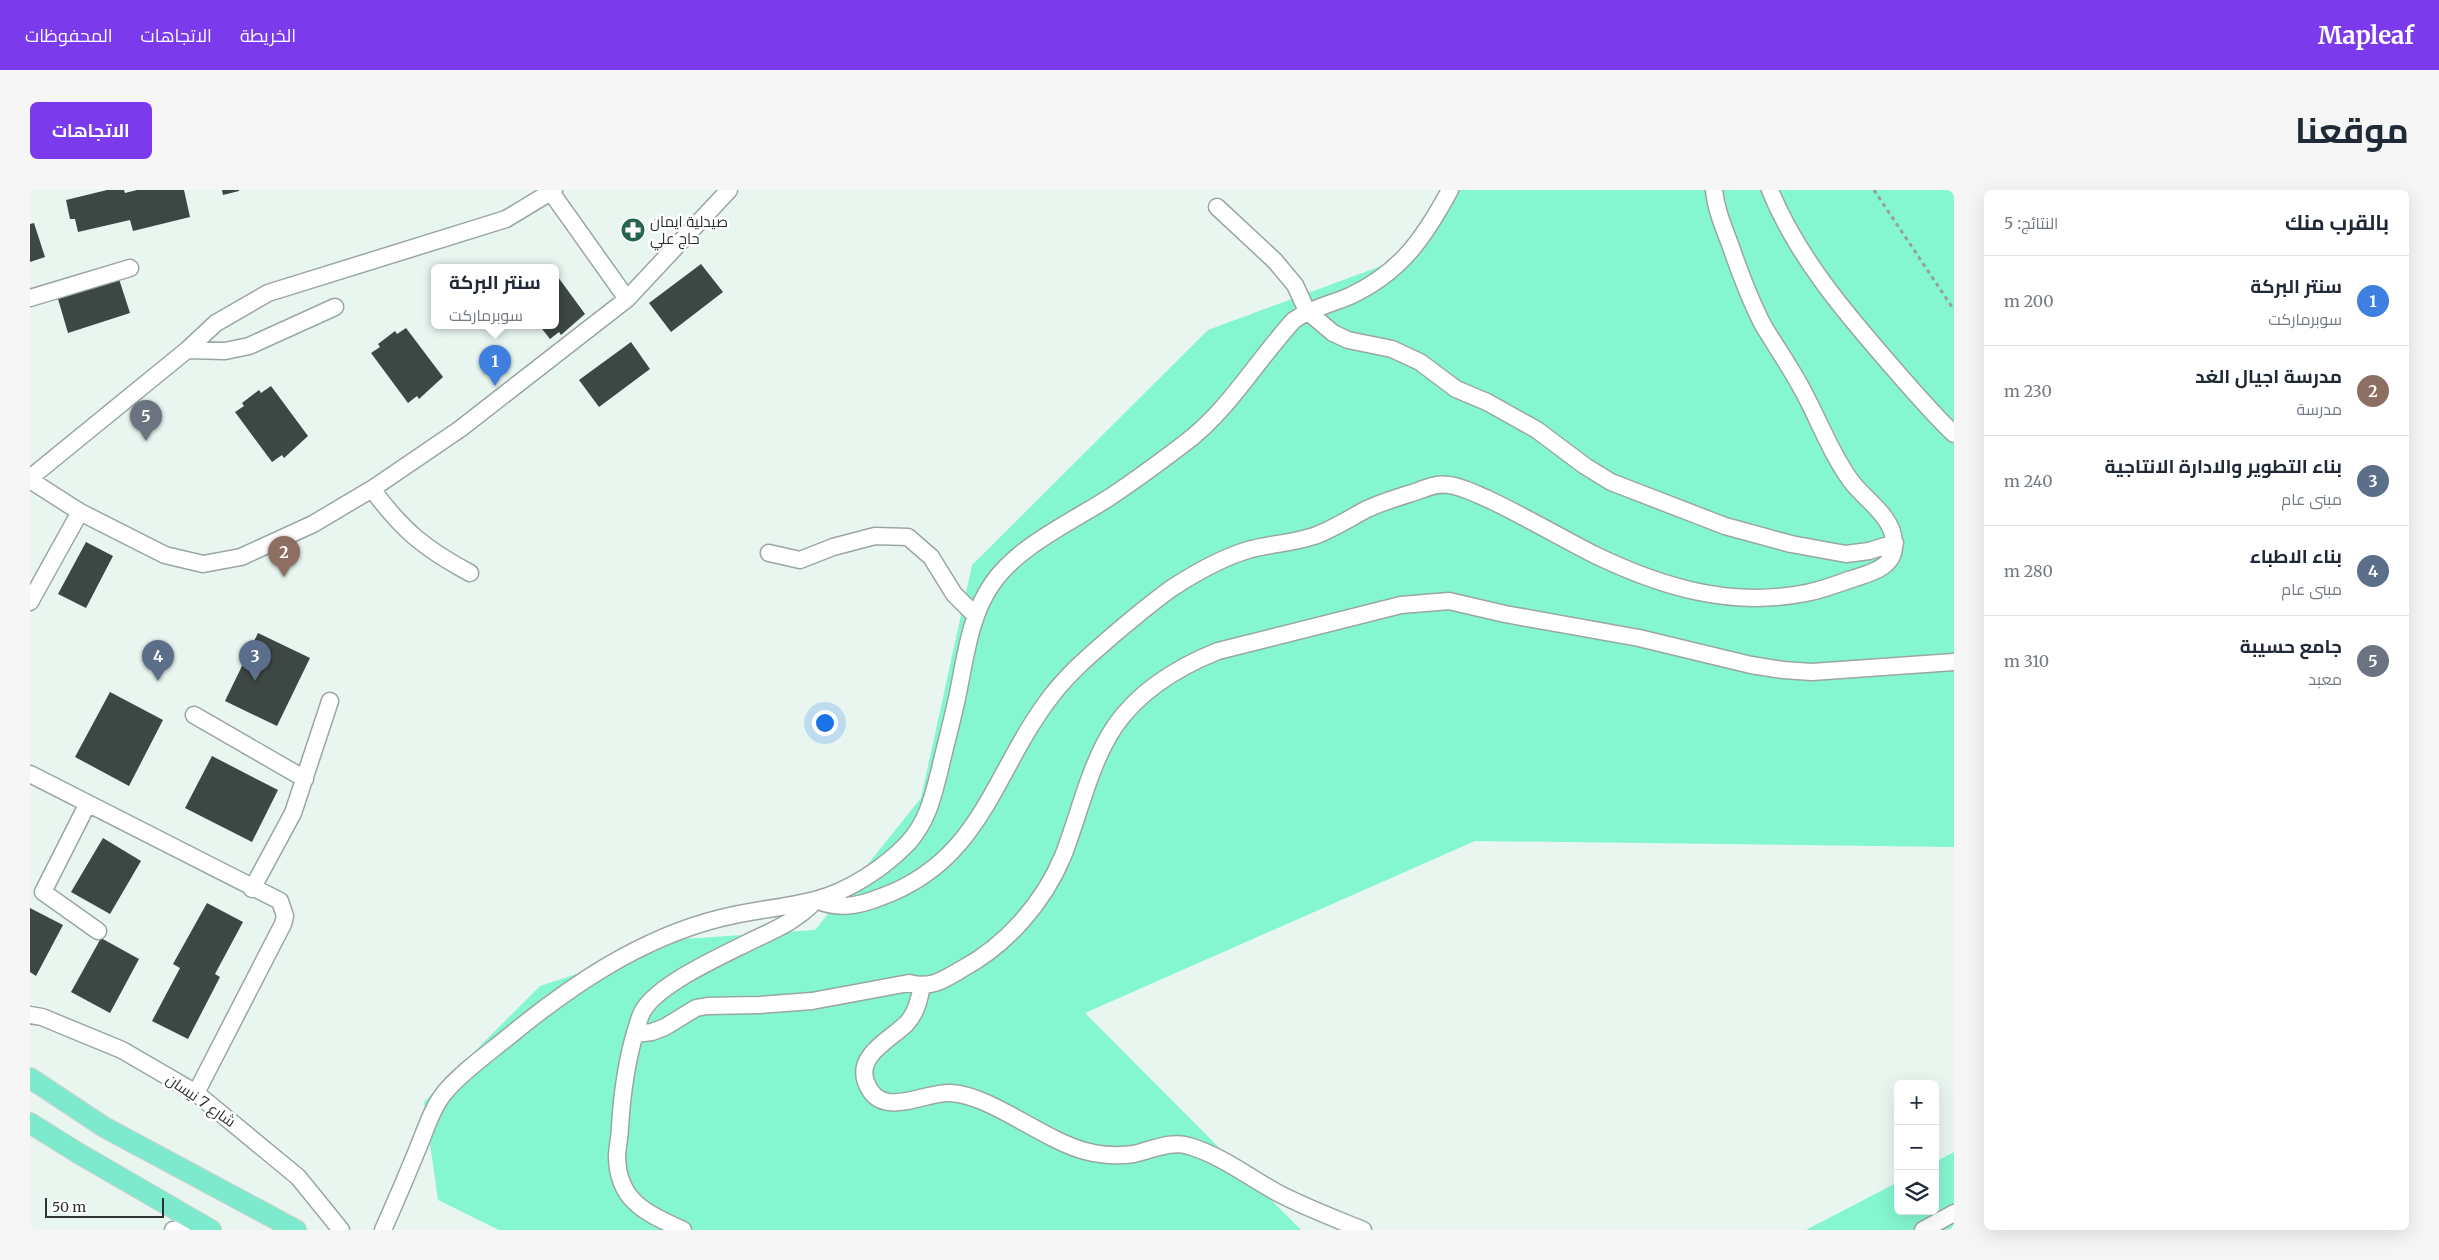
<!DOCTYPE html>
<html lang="ar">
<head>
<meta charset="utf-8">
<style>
  :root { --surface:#fff; --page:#f6f6f7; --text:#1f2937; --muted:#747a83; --line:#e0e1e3; --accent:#7c3aed }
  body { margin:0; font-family:Merriweather,Cairo,serif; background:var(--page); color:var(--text); direction:rtl }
  .controls { position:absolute; right:15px; bottom:15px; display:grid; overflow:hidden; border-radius:8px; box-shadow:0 5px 20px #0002 }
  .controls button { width:45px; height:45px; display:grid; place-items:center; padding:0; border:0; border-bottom:1px solid var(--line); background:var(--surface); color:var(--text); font:25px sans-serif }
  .scale { position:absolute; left:15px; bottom:12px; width:119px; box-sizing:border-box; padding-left:5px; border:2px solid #2d3130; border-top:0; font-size:14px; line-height:18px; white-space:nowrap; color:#2d3130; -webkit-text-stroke:4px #fff; paint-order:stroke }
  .you { position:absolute; left:794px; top:532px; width:18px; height:18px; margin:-12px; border:4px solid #fff; border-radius:50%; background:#1a73e8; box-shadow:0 0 0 8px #1a73e833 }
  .badge { display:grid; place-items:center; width:32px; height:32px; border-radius:50%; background:var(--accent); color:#fff; font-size:16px; font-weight:700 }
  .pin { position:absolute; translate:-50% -41px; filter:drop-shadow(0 1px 2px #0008) }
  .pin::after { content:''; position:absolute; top:26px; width:18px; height:15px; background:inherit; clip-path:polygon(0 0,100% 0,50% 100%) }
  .popup { position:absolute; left:401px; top:74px; width:128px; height:65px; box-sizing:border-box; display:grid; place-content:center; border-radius:8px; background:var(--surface); filter:drop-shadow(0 1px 4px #0005); font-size:16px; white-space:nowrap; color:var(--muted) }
  .popup b { font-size:19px; color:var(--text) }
  .popup::after { content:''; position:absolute; left:50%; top:100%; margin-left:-10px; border:10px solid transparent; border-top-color:var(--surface) }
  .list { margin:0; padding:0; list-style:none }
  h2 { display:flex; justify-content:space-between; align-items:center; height:65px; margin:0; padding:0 20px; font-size:21px }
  h2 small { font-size:16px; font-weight:400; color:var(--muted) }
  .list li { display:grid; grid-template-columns:32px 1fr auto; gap:15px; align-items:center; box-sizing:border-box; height:90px; padding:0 20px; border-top:1px solid var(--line) }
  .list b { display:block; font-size:19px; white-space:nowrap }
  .list p { margin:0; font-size:16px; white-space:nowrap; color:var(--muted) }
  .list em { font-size:16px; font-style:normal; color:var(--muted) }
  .icon { flex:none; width:28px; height:28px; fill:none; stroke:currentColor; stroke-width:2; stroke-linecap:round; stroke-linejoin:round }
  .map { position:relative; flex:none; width:1924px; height:1040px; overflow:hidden; direction:ltr; border-radius:8px }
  header { display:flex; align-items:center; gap:30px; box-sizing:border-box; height:70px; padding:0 25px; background:var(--accent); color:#fff }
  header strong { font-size:24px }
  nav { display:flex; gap:28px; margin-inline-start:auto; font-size:18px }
  .intro { display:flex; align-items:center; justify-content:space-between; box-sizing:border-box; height:120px; padding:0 30px }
  h1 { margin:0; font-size:35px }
  .button { padding:12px 22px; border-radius:8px; background:var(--accent); color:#fff; font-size:18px; font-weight:700 }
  main { display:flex; gap:30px; padding:0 30px }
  aside { flex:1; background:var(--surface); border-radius:8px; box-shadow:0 5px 20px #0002 }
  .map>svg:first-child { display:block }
  .green { fill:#84f7d0 }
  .building { fill:#3d4743 }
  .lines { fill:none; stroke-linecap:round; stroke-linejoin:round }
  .minor-casing { stroke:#9aa6a1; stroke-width:19 }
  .major-casing { stroke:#d1d2d1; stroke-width:22 }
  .path { stroke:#97a09d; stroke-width:3; stroke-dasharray:4 4; stroke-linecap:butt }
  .minor { stroke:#fff; stroke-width:16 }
  .major { stroke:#7de9cd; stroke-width:20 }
  .labels { text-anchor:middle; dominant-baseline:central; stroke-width:5; stroke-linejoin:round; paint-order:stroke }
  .poi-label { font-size:15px; fill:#2d3130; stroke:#fff; text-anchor:start }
  .street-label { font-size:15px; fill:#2d3130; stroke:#fff }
</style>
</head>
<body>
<header>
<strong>Mapleaf</strong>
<nav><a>الخريطة</a><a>الاتجاهات</a><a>المحفوظات</a></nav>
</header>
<div class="intro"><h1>موقعنا</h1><a class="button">الاتجاهات</a></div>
<main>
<aside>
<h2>بالقرب منك<small>النتائج: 5</small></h2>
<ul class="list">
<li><span class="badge" style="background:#3f7fe0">1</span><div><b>سنتر البركة</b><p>سوبرماركت</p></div><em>200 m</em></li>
<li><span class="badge" style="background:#8d6e63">2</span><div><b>مدرسة اجيال الغد</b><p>مدرسة</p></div><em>230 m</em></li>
<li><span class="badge" style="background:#5c6f8a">3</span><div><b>بناء التطوير والادارة الانتاجية</b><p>مبنى عام</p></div><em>240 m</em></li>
<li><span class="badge" style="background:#5c6f8a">4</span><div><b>بناء الاطباء</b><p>مبنى عام</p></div><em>280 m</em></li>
<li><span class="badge" style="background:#6b7280">5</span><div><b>جامع حسيبة</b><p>معبد</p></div><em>310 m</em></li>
</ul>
</aside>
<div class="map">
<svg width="1924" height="1040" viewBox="0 0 1924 1040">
  <rect width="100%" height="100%" fill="#e9f6f0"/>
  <path class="green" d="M 1423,0 L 1924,0 L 1924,657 L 1445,651 L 1055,823 L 1271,1040 L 469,1040 L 408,1010 L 394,912 L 510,796 L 653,749 L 785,740 L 891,608 L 942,375 L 1178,140 L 1392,61 Z
    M 1924,962 L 1924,1040 L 1776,1040 L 1868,992 L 1868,1021 L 1905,1021 L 1905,972 Z"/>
  <path class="building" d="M 77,0 L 94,0 L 95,3 L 107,0 L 154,0 L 160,27 L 103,41 L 100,30 L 48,42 L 45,29 L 40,29 L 36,10 Z
    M 192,0 L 209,0 L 209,1 L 193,5 Z
    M 4,33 L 15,67 L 0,72 L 0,34 Z
    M 671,74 L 693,102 L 641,142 L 619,113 Z
    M 525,83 L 555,124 L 531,145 L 529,142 L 520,149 L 509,135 L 525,135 Z
    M 89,89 L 100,123 L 38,143 L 28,109 Z
    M 376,138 L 413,187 L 389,209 L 387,206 L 378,213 L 341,163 L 350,157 L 348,154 L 365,141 L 367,144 Z
    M 601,152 L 620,179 L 569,217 L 549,190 Z
    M 241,196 L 278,246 L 254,268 L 252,265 L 242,272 L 205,222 L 214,216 L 212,213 L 229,200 L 231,203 Z
    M 56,352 L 83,366 L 56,418 L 28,404 Z
    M 228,443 L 280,468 L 247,536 L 195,511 Z
    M 80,502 L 133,530 L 99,596 L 45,567 Z
    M 182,566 L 248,600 L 222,652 L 155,618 Z
    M 73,648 L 111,671 L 80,724 L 41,702 Z
    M 177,713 L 213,732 L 185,784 L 190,787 L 158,849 L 122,831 L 150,778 L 143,774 Z
    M 0,718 L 33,735 L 6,786 L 0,782 Z
    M 71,748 L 109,769 L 80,823 L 41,802 Z"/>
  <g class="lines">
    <defs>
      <path id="minor" d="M 1740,0 C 1767,67 1817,125 1865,180 C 1884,202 1903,224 1924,244
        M 521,2 L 597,109
        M 1187,17 L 1245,71 L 1265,95 L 1277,121 L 1303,143 L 1318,150 L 1362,159 L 1390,172 L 1426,199 L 1457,212 L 1507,240 L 1555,276 L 1581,292 L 1695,336 L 1761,354 L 1816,364 L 1839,361 L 1865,353
        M 0,108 L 100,78
        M 157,160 L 195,161 L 219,156 L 305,117
        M 0,288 L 157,160 L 186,133 L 238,103 L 476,29 L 524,0
        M 0,290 L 50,322 L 135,365 L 173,374 L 211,367 L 283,334 L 342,299 L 430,239 L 597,109 L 699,0
        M 342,299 C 372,340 395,359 440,383
        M 739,363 L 770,370 L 803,357 L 845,346 L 878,347 L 901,367 L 924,404 L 946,426
        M 0,412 L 50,322
        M 164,525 L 275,589
        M 0,584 L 250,711 L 255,726 L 253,734 L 166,903
        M 57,615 L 13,702 L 68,741
        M 222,699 L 263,623 L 300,511
        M 786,710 C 809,720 828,716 851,707 C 953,670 963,581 1022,505 C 1040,482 1060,465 1082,446 C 1102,429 1121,413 1142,398 C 1165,383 1191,368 1218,360 C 1240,354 1263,353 1284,346 C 1303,339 1320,328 1337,319 C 1352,312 1369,307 1385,302 C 1396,298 1407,293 1418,295 C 1431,296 1446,304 1458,309 C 1494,326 1528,346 1563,364 C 1631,397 1700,418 1776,403 C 1793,400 1809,393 1825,388 C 1844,382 1866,376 1864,352 C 1863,326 1834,309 1821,291 C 1801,264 1789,230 1773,201 C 1761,178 1746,157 1733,135 C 1720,110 1710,83 1701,57 C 1694,38 1686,20 1684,0
        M 892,796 C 889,810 886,824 876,834 C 861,849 826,865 836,892 C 850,931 892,902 920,903 C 959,904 1013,950 1055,961 C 1070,965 1089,966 1104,964 C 1122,960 1141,950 1159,956 C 1190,965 1219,987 1246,1002 C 1274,1017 1304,1028 1333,1040
        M 0,825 L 12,827 L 92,860 L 166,903 L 268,987 L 311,1040
        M 605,844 L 622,842 L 635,837 L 666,818 L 677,816 L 730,815 L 782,811 L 879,793 C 901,799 913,790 932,779 C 976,755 1013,714 1033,666 C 1050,623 1059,575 1085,536 C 1110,500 1148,477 1188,461 L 1371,415 L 1419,411 L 1475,424 L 1609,448 L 1721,475 L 1753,480 L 1782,482 L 1924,472
        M 143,1040 L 176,1037
        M 353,1040 C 365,1013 377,985 388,958 C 396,939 402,918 415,902 C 432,882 456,865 477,848 C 540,796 610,748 691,728 C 722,720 754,718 785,710 C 819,701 854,678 878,653 C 898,631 903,606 910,579 C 916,552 924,525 929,498 C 936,463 941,424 962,394 C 987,357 1039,333 1077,309 C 1103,292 1130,272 1155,253 C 1199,220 1227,170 1264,130 C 1281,118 1301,114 1320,106 C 1371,82 1394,48 1420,0
        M 653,1040 C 617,1023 588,1012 587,967 C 587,957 590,947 590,937 C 592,904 596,874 605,843 C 608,835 609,826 614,819 C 631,793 691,766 719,752 C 744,740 767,731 786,710
        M 1893,1040 L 1924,1023"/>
      <path id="major" d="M 0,888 L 74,937 L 266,1040
        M 0,933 L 48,963 L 181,1040"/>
    </defs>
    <use href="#minor" class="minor-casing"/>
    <use href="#major" class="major-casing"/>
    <path class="path" d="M 1844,0 L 1924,120"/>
    <use href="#minor" class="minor"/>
    <use href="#major" class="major"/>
  </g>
  <defs>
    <symbol id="pharmacy-disc" viewBox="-11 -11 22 22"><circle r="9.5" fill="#266450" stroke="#fff"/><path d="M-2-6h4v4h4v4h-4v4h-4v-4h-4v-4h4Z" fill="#fff"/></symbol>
  </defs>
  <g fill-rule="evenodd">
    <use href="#pharmacy-disc" x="589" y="26" width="28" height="28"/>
  </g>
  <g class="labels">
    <g class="poi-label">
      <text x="620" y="31">صيدلية ايمان<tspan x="620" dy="17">حاج علي</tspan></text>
    </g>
    <g class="street-label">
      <text transform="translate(171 910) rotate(35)">شارع 7 نيسان</text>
    </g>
  </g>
</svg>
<div class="controls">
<button>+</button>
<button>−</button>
<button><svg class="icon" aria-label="layers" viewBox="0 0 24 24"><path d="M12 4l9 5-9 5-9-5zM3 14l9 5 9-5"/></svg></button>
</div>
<div class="scale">50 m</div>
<div class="you"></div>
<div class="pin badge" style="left:465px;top:196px;background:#3f7fe0">1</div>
<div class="popup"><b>سنتر البركة</b>سوبرماركت</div>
<div class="pin badge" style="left:254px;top:387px;background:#8d6e63">2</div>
<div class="pin badge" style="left:225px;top:491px;background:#5c6f8a">3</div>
<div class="pin badge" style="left:128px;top:491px;background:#5c6f8a">4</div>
<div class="pin badge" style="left:116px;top:251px;background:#6b7280">5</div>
</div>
</main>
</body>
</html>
